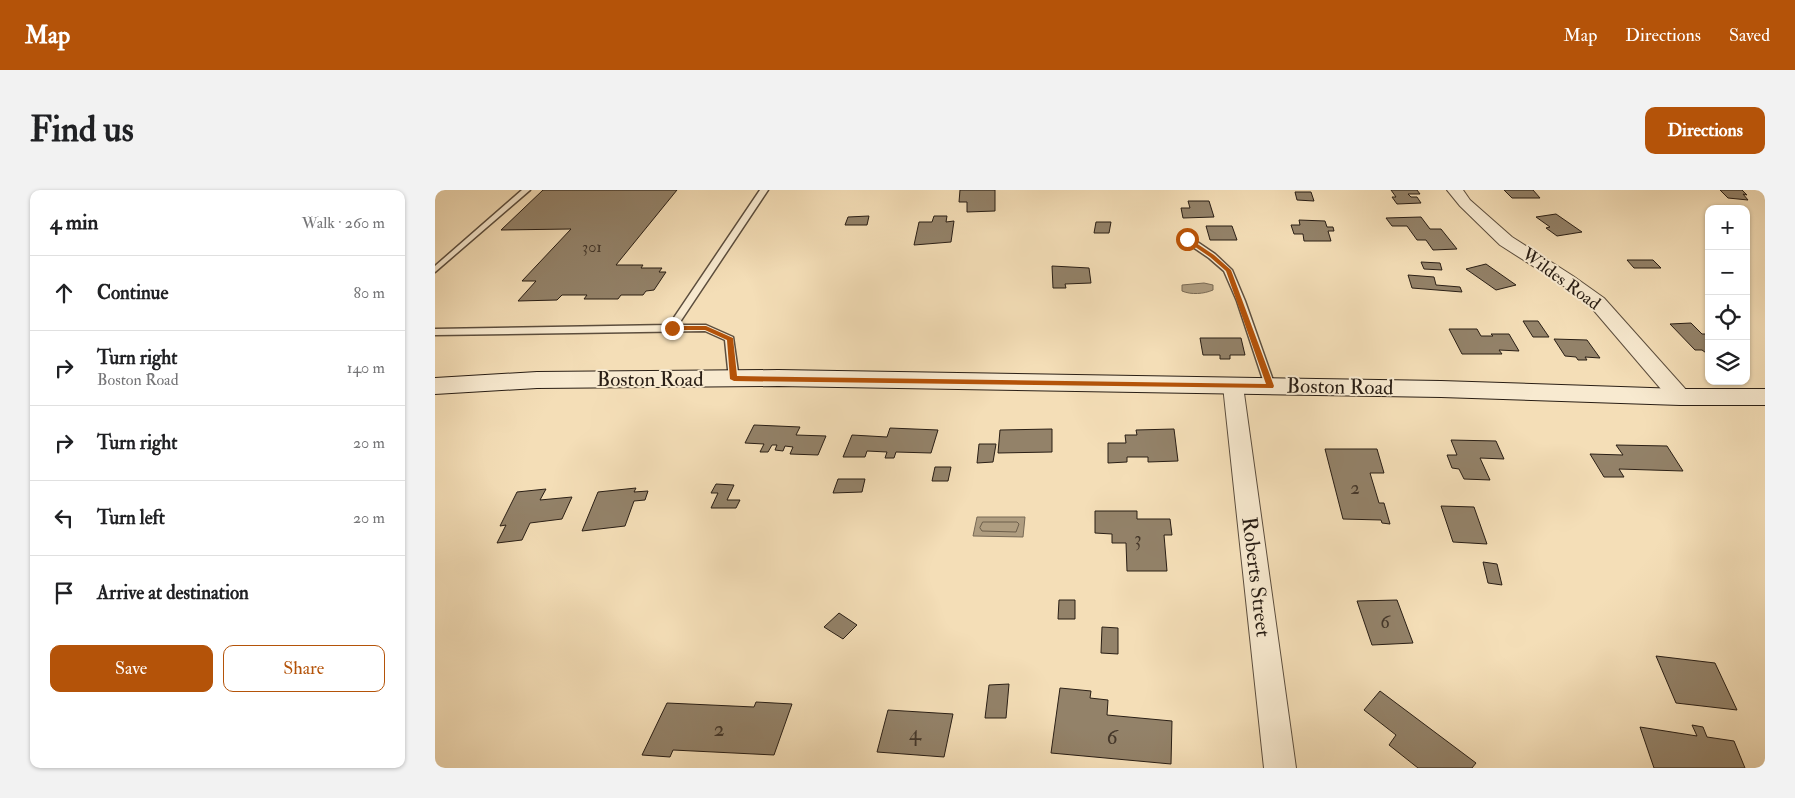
<!DOCTYPE html>
<html lang="en">
<head>
<meta charset="utf-8">
<style>
  :root { --surface:#fff; --page:#f2f2f2; --text:#202124; --muted:#757577; --line:#e0e0e0; --accent:#b45309 }
  body { margin:0; font-family:"IM FELL Double Pica",serif; background:var(--page); color:var(--text) }
  .controls { position:absolute; right:15px; top:15px; display:grid; overflow:hidden; border-radius:10px; box-shadow:0 1px 4px #0004 }
  .controls button { width:45px; height:45px; display:grid; place-items:center; padding:0; border:0; border-bottom:1px solid var(--line); background:var(--surface); color:var(--text); font:25px sans-serif }
  .stop { position:absolute; width:15px; height:15px; margin:-11px; border:4px solid #b45309; border-radius:50%; background:#fff }
  .stop.end { background:#b45309; border-color:#fff; box-shadow:0 1px 5px #0008 }
  .list { margin:0; padding:0; list-style:none }
  h2 { display:flex; justify-content:space-between; align-items:center; height:65px; margin:0; padding:0 20px; font-size:21px }
  h2 small { font-size:16px; font-weight:400; color:var(--muted) }
  .list li { display:grid; grid-template-columns:32px 1fr auto; gap:15px; align-items:center; box-sizing:border-box; height:75px; padding:0 20px; border-top:1px solid var(--line) }
  .list b { display:block; font-size:19px; white-space:nowrap }
  .list p { margin:0; font-size:16px; white-space:nowrap; color:var(--muted) }
  .list em { font-size:16px; font-style:normal; color:var(--muted) }
  .actions { display:flex; gap:10px; padding:15px 20px }
  .actions a { flex:1; padding:11px 0; border:1px solid var(--accent); border-radius:10px; text-align:center; font-size:18px; color:var(--accent) }
  .actions .main { background:var(--accent); color:#fff }
  .icon { flex:none; width:28px; height:28px; fill:none; stroke:currentColor; stroke-width:2; stroke-linecap:round; stroke-linejoin:round }
  .map { position:relative; flex:none; width:1330px; height:578px; overflow:hidden; border-radius:10px }
  header { display:flex; align-items:center; gap:30px; box-sizing:border-box; height:70px; padding:0 25px; background:var(--accent); color:#fff }
  header strong { font-size:24px }
  nav { display:flex; gap:28px; margin-inline-start:auto; font-size:18px }
  .intro { display:flex; align-items:center; justify-content:space-between; box-sizing:border-box; height:120px; padding:0 30px }
  h1 { margin:0; font-size:35px }
  .button { padding:12px 22px; border-radius:10px; background:var(--accent); color:#fff; font-size:18px; font-weight:700 }
  main { display:flex; gap:30px; padding:0 30px }
  aside { flex:1; background:var(--surface); border-radius:10px; box-shadow:0 1px 4px #0004 }
  .map>svg:first-child { display:block }
  .water { fill:#af9d80; stroke:#796a55 }
  .lines { fill:none; stroke-linecap:round; stroke-linejoin:round }
  .shore { stroke:#6c5e4a; stroke-width:1 }
  .building { fill:#938269; stroke:#291e15 }
  .service-casing { stroke:#5c4e3e; stroke-width:3 }
  .minor-casing { stroke:#5c4e3e; stroke-width:2 }
  .secondary-casing { stroke:#291e15; stroke-width:2 }
  .service { fill:#f8ead0; fill-rule:evenodd }
  .minor { fill:#f8ead0; fill-rule:evenodd }
  .secondary { fill:#f8ead0; fill-rule:evenodd }
  .route { fill:#b45309 }
  .labels { text-anchor:middle; dominant-baseline:central; stroke-width:4; stroke-linejoin:round; paint-order:stroke }
  .far-number-label { font-size:16px; fill:#44372a }
  .far-street-label { font-size:18px; fill:#291e15; stroke:#f8ead0 }
  .number-label { font-size:19px; fill:#44372a }
  .street-label { font-size:21px; fill:#291e15; stroke:#f8ead0 }
  .near-number-label { font-size:22px; fill:#44372a }
</style>
</head>
<body>
<header>
<strong>Map</strong>
<nav><a>Map</a><a>Directions</a><a>Saved</a></nav>
</header>
<div class="intro"><h1>Find us</h1><a class="button">Directions</a></div>
<main>
<aside>
<h2>4 min<small>Walk · 260 m</small></h2>
<ul class="list">
<li><svg class="icon" aria-label="ahead" viewBox="0 0 24 24"><path d="M12 20V5M6 11l6-6 6 6"/></svg><div><b>Continue</b></div><em>80 m</em></li>
<li><svg class="icon" aria-label="right" viewBox="0 0 24 24"><path d="M7 20v-9h11M14 6l5 5-5 5"/></svg><div><b>Turn right</b><p>Boston Road</p></div><em>140 m</em></li>
<li><svg class="icon" aria-label="right" viewBox="0 0 24 24"><path d="M7 20v-9h11M14 6l5 5-5 5"/></svg><div><b>Turn right</b></div><em>20 m</em></li>
<li><svg class="icon" aria-label="left" viewBox="0 0 24 24"><path d="M17 20v-9H6M10 6l-5 5 5 5"/></svg><div><b>Turn left</b></div><em>20 m</em></li>
<li><svg class="icon" aria-label="arrive" viewBox="0 0 24 24"><path d="M6 21V4h12l-3 4 3 4H6"/></svg><div><b>Arrive at destination</b></div></li>
</ul>
<div class="actions"><a class="main">Save</a><a>Share</a></div>
</aside>
<div class="map">
<svg width="1330" height="578" viewBox="0 0 1330 578">
  <rect width="100%" height="100%" fill="#f4deb7"/>
  <filter id="stains"><feTurbulence type="fractalNoise" baseFrequency=".004" numOctaves="4"/><feColorMatrix values="0 0 0 0 .2 0 0 0 0 .09 0 0 0 0 .02 0 0 0 .5 -.17"/></filter>
  <radialGradient id="worn" r=".72"><stop offset=".6" stop-color="#630" stop-opacity="0"/><stop offset="1" stop-color="#630" stop-opacity=".3"/></radialGradient>
  <path class="water" d="M 769,93 L 778,95 L 778,100 C 769,104 756,105 747,101 L 747,95 Z
    M 542,327 L 590,327 L 588,347 L 538,346 Z"/>
  <g class="lines">
    <path class="shore" d="M 548,332 L 582,332 L 584,334 L 581,342 L 547,341 L 545,338 Z"/>
  </g>
  <path class="building" d="M 108,0 L 242,0 L 181,75 L 208,75 L 206,78 L 227,78 L 224,82 L 231,82 L 219,100 L 211,101 L 208,105 L 186,105 L 183,109 L 149,109 L 152,105 L 127,105 L 122,110 L 83,111 L 101,91 L 87,91 L 136,39 L 66,40 Z
    M 525,0 L 560,0 L 560,21 L 532,22 L 532,12 L 524,12 Z
    M 956,0 L 982,0 L 985,4 L 973,4 L 976,7 L 982,7 L 986,13 L 962,14 L 957,7 L 961,7 Z
    M 1069,0 L 1098,0 L 1105,8 L 1077,8 Z
    M 1285,0 L 1307,0 L 1312,5 L 1308,4 L 1313,10 L 1293,8 Z
    M 860,2 L 876,2 L 879,11 L 862,10 Z
    M 753,11 L 774,11 L 779,27 L 748,28 L 746,18 L 755,18 Z
    M 1121,24 L 1147,42 L 1122,46 L 1111,38 L 1115,37 L 1101,27 Z
    M 434,26 L 432,35 L 410,35 L 413,27 Z
    M 499,26 L 512,26 L 511,32 L 519,31 L 516,52 L 479,55 L 484,32 L 497,32 Z
    M 986,27 L 995,39 L 1006,39 L 1022,59 L 998,60 L 991,50 L 982,50 L 972,36 L 957,36 L 951,28 Z
    M 864,30 L 890,31 L 892,37 L 898,37 L 899,41 L 893,41 L 896,51 L 869,51 L 868,44 L 859,44 L 856,35 L 865,35 Z
    M 661,32 L 676,32 L 674,43 L 659,43 Z
    M 771,36 L 797,36 L 802,50 L 775,50 Z
    M 1192,70 L 1218,70 L 1226,78 L 1199,78 Z
    M 986,72 L 1005,73 L 1007,80 L 989,79 Z
    M 1051,74 L 1081,95 L 1061,100 L 1031,79 Z
    M 617,76 L 654,78 L 656,93 L 630,94 L 631,98 L 618,98 Z
    M 973,85 L 999,87 L 1001,95 L 1025,97 L 1027,102 L 977,98 Z
    M 1088,131 L 1103,131 L 1114,147 L 1098,147 Z
    M 1256,133 L 1267,144 L 1274,144 L 1274,165 L 1267,160 L 1260,160 L 1235,134 Z
    M 1014,139 L 1042,139 L 1046,146 L 1058,146 L 1056,144 L 1074,144 L 1084,161 L 1064,160 L 1067,164 L 1027,164 Z
    M 765,148 L 806,148 L 810,165 L 795,165 L 795,169 L 785,169 L 785,165 L 768,165 Z
    M 1119,149 L 1152,150 L 1165,168 L 1150,167 L 1152,170 L 1143,170 L 1141,167 L 1130,166 Z
    M 319,235 L 365,237 L 361,245 L 391,246 L 383,265 L 355,264 L 358,257 L 350,256 L 348,261 L 340,260 L 342,255 L 337,255 L 333,262 L 325,262 L 329,254 L 310,253 Z
    M 455,238 L 503,240 L 496,263 L 461,262 L 459,268 L 450,268 L 452,262 L 432,261 L 430,267 L 408,267 L 417,245 L 452,247 Z
    M 617,239 L 617,262 L 563,263 L 565,240 Z
    M 739,239 L 743,271 L 713,272 L 713,267 L 692,267 L 692,272 L 673,273 L 673,253 L 691,253 L 690,245 L 702,245 L 701,240 Z
    M 1016,250 L 1061,251 L 1069,269 L 1045,268 L 1055,290 L 1029,289 L 1024,279 L 1017,278 L 1012,265 L 1022,265 Z
    M 544,254 L 561,254 L 558,272 L 542,273 Z
    M 1181,255 L 1232,256 L 1248,281 L 1184,279 L 1189,287 L 1169,287 L 1155,264 L 1188,265 Z
    M 890,259 L 942,259 L 949,283 L 935,283 L 944,313 L 949,313 L 955,334 L 947,333 L 946,330 L 908,329 Z
    M 500,277 L 516,277 L 513,291 L 497,291 Z
    M 403,289 L 430,289 L 427,302 L 398,303 Z
    M 281,294 L 299,295 L 292,310 L 305,310 L 301,318 L 276,318 L 283,303 L 276,303 Z
    M 201,298 L 199,302 L 213,301 L 210,310 L 199,311 L 190,336 L 147,341 L 163,302 Z
    M 111,299 L 105,310 L 137,307 L 127,329 L 95,333 L 87,350 L 62,353 L 71,335 L 65,336 L 82,302 Z
    M 1006,316 L 1039,317 L 1052,354 L 1018,352 Z
    M 660,321 L 702,321 L 702,329 L 735,329 L 737,345 L 729,345 L 732,381 L 692,381 L 691,353 L 677,353 L 677,344 L 660,343 Z
    M 1048,372 L 1062,374 L 1067,395 L 1053,393 Z
    M 624,410 L 640,410 L 640,429 L 623,429 Z
    M 962,410 L 978,453 L 937,455 L 922,411 Z
    M 404,423 L 422,435 L 408,449 L 389,437 Z
    M 667,437 L 683,438 L 683,464 L 666,463 Z
    M 1221,466 L 1280,473 L 1302,520 L 1241,513 Z
    M 574,494 L 571,528 L 550,528 L 554,495 Z
    M 625,498 L 656,501 L 655,508 L 673,510 L 672,525 L 737,531 L 736,574 L 616,563 Z
    M 945,501 L 1041,573 L 1037,578 L 983,578 L 954,555 L 961,545 L 929,520 Z
    M 321,512 L 357,514 L 339,565 L 238,560 L 235,567 L 207,565 L 232,513 L 319,517 Z
    M 453,520 L 518,524 L 509,567 L 442,562 Z
    M 1257,535 L 1268,537 L 1272,547 L 1299,551 L 1310,578 L 1219,578 L 1205,537 L 1262,546 Z"/>
  <g class="lines">
    <defs>
      <path id="service" d="M 87,0 L 95,0 L 0,82 L 0,76 Z
        M 325,0 L 333,0 L 243,135 L 271,135 L 298,147 L 304,189 L 302,191 L 299,192 L 294,189 L 290,150 L 270,141 L 0,145 L 0,139 L 234,135 Z
        M 749,47 L 755,47 L 780,64 L 797,80 L 810,111 L 840,196 L 839,198 L 831,198 L 830,196 L 802,111 L 789,81 L 774,68 L 749,51 Z"/>
      <path id="minor" d="M 1012,0 L 1028,0 L 1035,10 L 1077,47 L 1138,86 L 1169,108 L 1253,202 L 1256,207 L 1253,212 L 1245,214 L 1237,212 L 1155,116 L 1126,94 L 1065,55 L 1025,16 Z
        M 798,189 L 805,191 L 808,196 L 861,578 L 829,578 L 788,196 L 791,191 Z"/>
      <path id="secondary" d="M 343,180 L 1006,191 L 1245,199 L 1330,199 L 1330,215 L 1245,215 L 1006,207 L 343,196 L 102,198 L 0,204 L 0,188 L 102,182 Z"/>
    </defs>
    <use href="#service" class="service-casing"/>
    <use href="#minor" class="minor-casing"/>
    <use href="#secondary" class="secondary-casing"/>
    <use href="#service" class="service"/>
    <use href="#minor" class="minor"/>
    <use href="#secondary" class="secondary"/>
  </g>
  <path class="route" d="M 752,47 L 779,65 L 796,80 L 839,196 L 838,198 L 299,191 L 295,189 L 292,150 L 270,140 L 237,140 L 234,138 L 237,136 L 271,136 L 298,148 L 302,186 L 831,194 L 791,81 L 775,67 L 750,50 Z"/>
  <g class="labels">
    <g class="far-number-label">
      <text x="157" y="57">301</text>
    </g>
    <g class="far-street-label">
      <text transform="translate(1126 89) rotate(36)">Wildes Road</text>
    </g>
    <g class="number-label">
      <text x="920" y="298">2</text>
      <text x="703" y="349">3</text>
      <text x="950" y="432">6</text>
    </g>
    <g class="street-label">
      <text x="215" y="189">Boston Road</text>
      <text transform="translate(905 197) rotate(1)">Boston Road</text>
      <text transform="translate(821 387) rotate(83)">Roberts Street</text>
    </g>
    <g class="near-number-label">
      <text x="284" y="539">2</text>
      <text x="480" y="543">4</text>
      <text x="677" y="547">6</text>
    </g>
  </g>
  <rect width="100%" height="100%" filter="url(#stains)"/>
  <rect width="100%" height="100%" fill="url(#worn)"/>
</svg>
<div class="controls">
<button>+</button>
<button>−</button>
<button><svg class="icon" aria-label="locate" viewBox="0 0 24 24"><circle cx="12" cy="12" r="6"/><path d="M12 2v4M12 18v4M2 12h4M18 12h4"/></svg></button>
<button><svg class="icon" aria-label="layers" viewBox="0 0 24 24"><path d="M12 4l9 5-9 5-9-5zM3 14l9 5 9-5"/></svg></button>
</div>
<div class="stop" style="left:752px;top:49px"></div>
<div class="stop end" style="left:237px;top:138px"></div>
</div>
</main>
</body>
</html>
